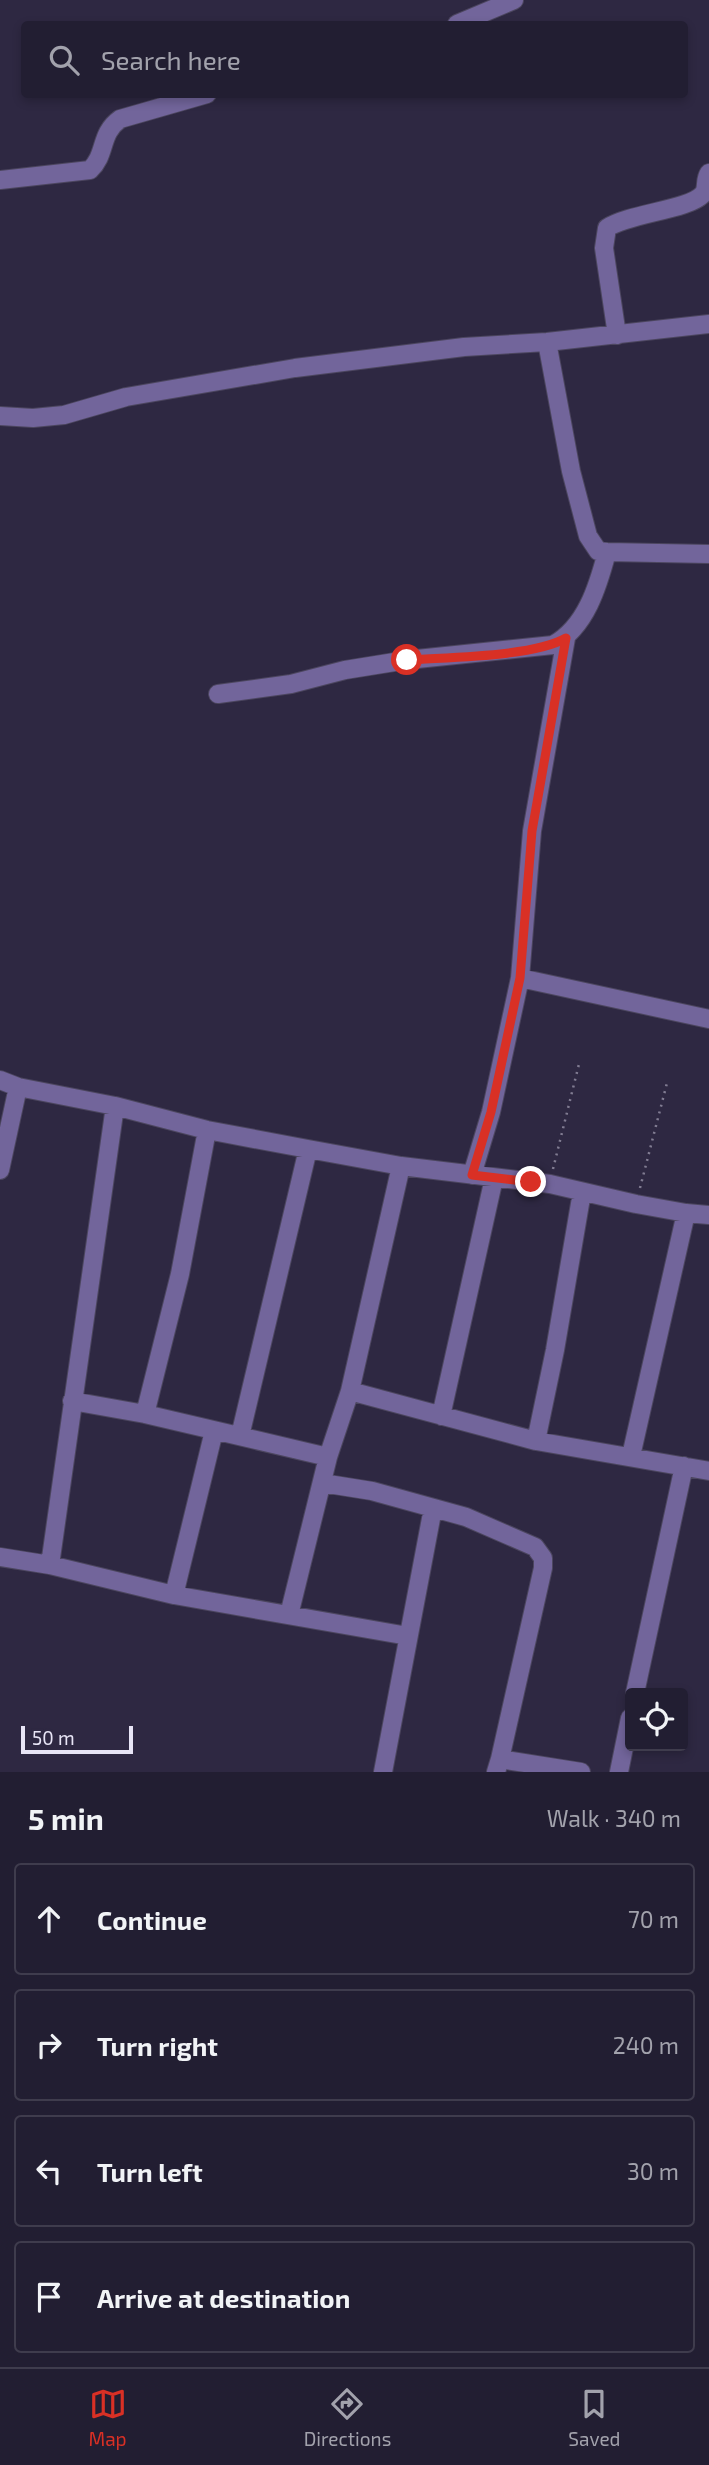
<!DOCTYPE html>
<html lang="en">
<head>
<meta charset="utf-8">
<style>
  :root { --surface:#221e32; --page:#2e2b3e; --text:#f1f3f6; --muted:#a2a2ac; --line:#3f3c4d; --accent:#d93025 }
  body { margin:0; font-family:"Exo 2",sans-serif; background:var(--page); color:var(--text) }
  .controls { position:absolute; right:21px; bottom:21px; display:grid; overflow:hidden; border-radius:7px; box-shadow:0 4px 10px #0003 }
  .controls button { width:63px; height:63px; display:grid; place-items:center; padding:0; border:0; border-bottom:2px solid var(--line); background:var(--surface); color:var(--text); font:35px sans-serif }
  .scale { position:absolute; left:21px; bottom:18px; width:112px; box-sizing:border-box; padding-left:7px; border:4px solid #e8e5f6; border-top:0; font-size:19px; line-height:24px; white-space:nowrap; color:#e8e5f6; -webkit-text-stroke:5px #2e2842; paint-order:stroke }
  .stop { position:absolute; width:21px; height:21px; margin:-16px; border:5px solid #d93025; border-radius:50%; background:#fff }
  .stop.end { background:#d93025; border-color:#fff; box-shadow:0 2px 7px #0008 }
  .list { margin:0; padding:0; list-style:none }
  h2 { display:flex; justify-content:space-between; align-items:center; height:91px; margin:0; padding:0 28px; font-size:30px }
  h2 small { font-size:23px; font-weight:400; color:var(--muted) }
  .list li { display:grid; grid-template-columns:46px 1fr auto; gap:21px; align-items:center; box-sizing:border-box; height:112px; margin:0 14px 14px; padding:0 14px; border:2px solid var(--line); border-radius:7px }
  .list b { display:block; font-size:26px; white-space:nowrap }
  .list em { font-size:23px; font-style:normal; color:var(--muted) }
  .icon { flex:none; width:38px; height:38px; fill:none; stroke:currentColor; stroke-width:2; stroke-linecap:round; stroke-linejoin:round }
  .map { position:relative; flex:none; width:709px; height:1772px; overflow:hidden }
  .search { position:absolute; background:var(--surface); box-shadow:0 4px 10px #0003; left:21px; right:21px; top:21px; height:77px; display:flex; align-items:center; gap:18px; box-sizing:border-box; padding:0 24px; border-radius:7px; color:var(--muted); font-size:26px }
  .sheet { height:595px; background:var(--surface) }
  nav { display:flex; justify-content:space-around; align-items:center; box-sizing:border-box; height:98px; border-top:2px solid var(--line); background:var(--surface); font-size:19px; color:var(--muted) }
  nav a { display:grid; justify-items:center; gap:4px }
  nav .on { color:var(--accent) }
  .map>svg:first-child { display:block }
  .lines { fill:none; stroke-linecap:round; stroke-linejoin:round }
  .minor-casing { stroke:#4c465f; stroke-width:20 }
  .path { stroke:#817c92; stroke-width:2.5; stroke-dasharray:2 5; stroke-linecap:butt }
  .minor { stroke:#72659b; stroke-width:18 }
  .route { stroke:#d93025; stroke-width:9 }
</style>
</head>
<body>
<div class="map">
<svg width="709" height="1772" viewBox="0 0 709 1772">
  <rect width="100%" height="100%" fill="#2e2842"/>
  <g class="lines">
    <defs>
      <path id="minor" d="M 457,24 L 514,0
        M 0,180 L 90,170 C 107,154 99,134 120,119 L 207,94
        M 617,335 L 604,248 L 607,228 C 630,213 689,210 703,194 C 708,188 704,180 709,173
        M 547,342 L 571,471 L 588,536 L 598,551 L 607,552 L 709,554
        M 0,416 L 33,418 L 64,415 L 126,397 L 295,368 L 464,347 L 547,342 L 709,324
        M 218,694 L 291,684 L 345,670 L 407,660 L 553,645 C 586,627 598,586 607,552
        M 520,978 L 532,831 L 566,638
        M 0,1080 L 18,1087 L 115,1106 L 207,1130 L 308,1149 L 401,1166 L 550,1184 L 636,1204 L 686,1213 L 709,1215
        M 0,1170 L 18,1087
        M 472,1175 L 491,1112 L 520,978 L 709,1019
        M 350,1391 L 536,1441 L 709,1471
        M 72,1401 L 145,1414 L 328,1457
        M 145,1414 L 180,1274 L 207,1130
        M 441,1416 L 494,1178
        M 240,1436 L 308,1149
        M 536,1441 L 555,1350 L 582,1192
        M 631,1456 L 686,1213
        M 322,1483 L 372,1491 L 466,1517 L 535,1547 L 543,1558 L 543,1568 L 500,1759 L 496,1772
        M 0,1557 L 50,1565 L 174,1595 L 408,1636
        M 50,1565 L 115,1106
        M 174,1595 L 214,1431
        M 289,1615 L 328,1457 L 350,1391 L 401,1166
        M 635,1693 L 684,1466
        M 500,1759 L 581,1772
        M 383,1772 L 433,1508
        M 619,1772 L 630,1718"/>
    </defs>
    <use href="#minor" class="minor-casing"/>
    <path class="path" d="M 553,1169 L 579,1064
      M 640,1188 L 667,1083"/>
    <use href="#minor" class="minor"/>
  </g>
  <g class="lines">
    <path class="route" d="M 407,660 C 448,657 533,657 566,638 L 532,831 L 520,978 L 491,1112 L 472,1175 L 531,1182"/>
  </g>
</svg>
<div class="controls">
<button><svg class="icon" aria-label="locate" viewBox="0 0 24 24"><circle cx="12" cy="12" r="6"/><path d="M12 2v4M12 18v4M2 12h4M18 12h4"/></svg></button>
</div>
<div class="scale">50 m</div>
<div class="stop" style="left:407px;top:660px"></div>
<div class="stop end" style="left:531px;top:1182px"></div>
<div class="search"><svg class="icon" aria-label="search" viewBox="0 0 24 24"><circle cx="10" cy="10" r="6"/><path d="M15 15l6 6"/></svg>Search here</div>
</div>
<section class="sheet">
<h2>5 min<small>Walk · 340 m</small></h2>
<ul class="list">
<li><svg class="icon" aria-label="ahead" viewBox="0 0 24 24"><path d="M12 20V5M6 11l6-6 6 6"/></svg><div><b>Continue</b></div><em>70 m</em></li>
<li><svg class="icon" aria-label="right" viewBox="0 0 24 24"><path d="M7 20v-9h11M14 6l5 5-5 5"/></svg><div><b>Turn right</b></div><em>240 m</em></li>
<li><svg class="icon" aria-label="left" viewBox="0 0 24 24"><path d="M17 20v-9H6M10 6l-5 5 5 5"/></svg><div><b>Turn left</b></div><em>30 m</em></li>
<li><svg class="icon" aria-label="arrive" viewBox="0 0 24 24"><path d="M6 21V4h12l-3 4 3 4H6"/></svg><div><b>Arrive at destination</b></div></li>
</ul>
</section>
<nav>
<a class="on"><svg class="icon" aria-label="map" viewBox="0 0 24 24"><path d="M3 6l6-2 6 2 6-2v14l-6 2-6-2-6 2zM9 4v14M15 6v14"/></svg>Map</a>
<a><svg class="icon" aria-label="directions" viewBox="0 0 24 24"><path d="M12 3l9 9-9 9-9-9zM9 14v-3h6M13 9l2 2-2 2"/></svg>Directions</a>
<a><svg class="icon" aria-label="saved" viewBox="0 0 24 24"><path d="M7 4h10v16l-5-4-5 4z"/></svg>Saved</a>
</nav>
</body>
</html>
